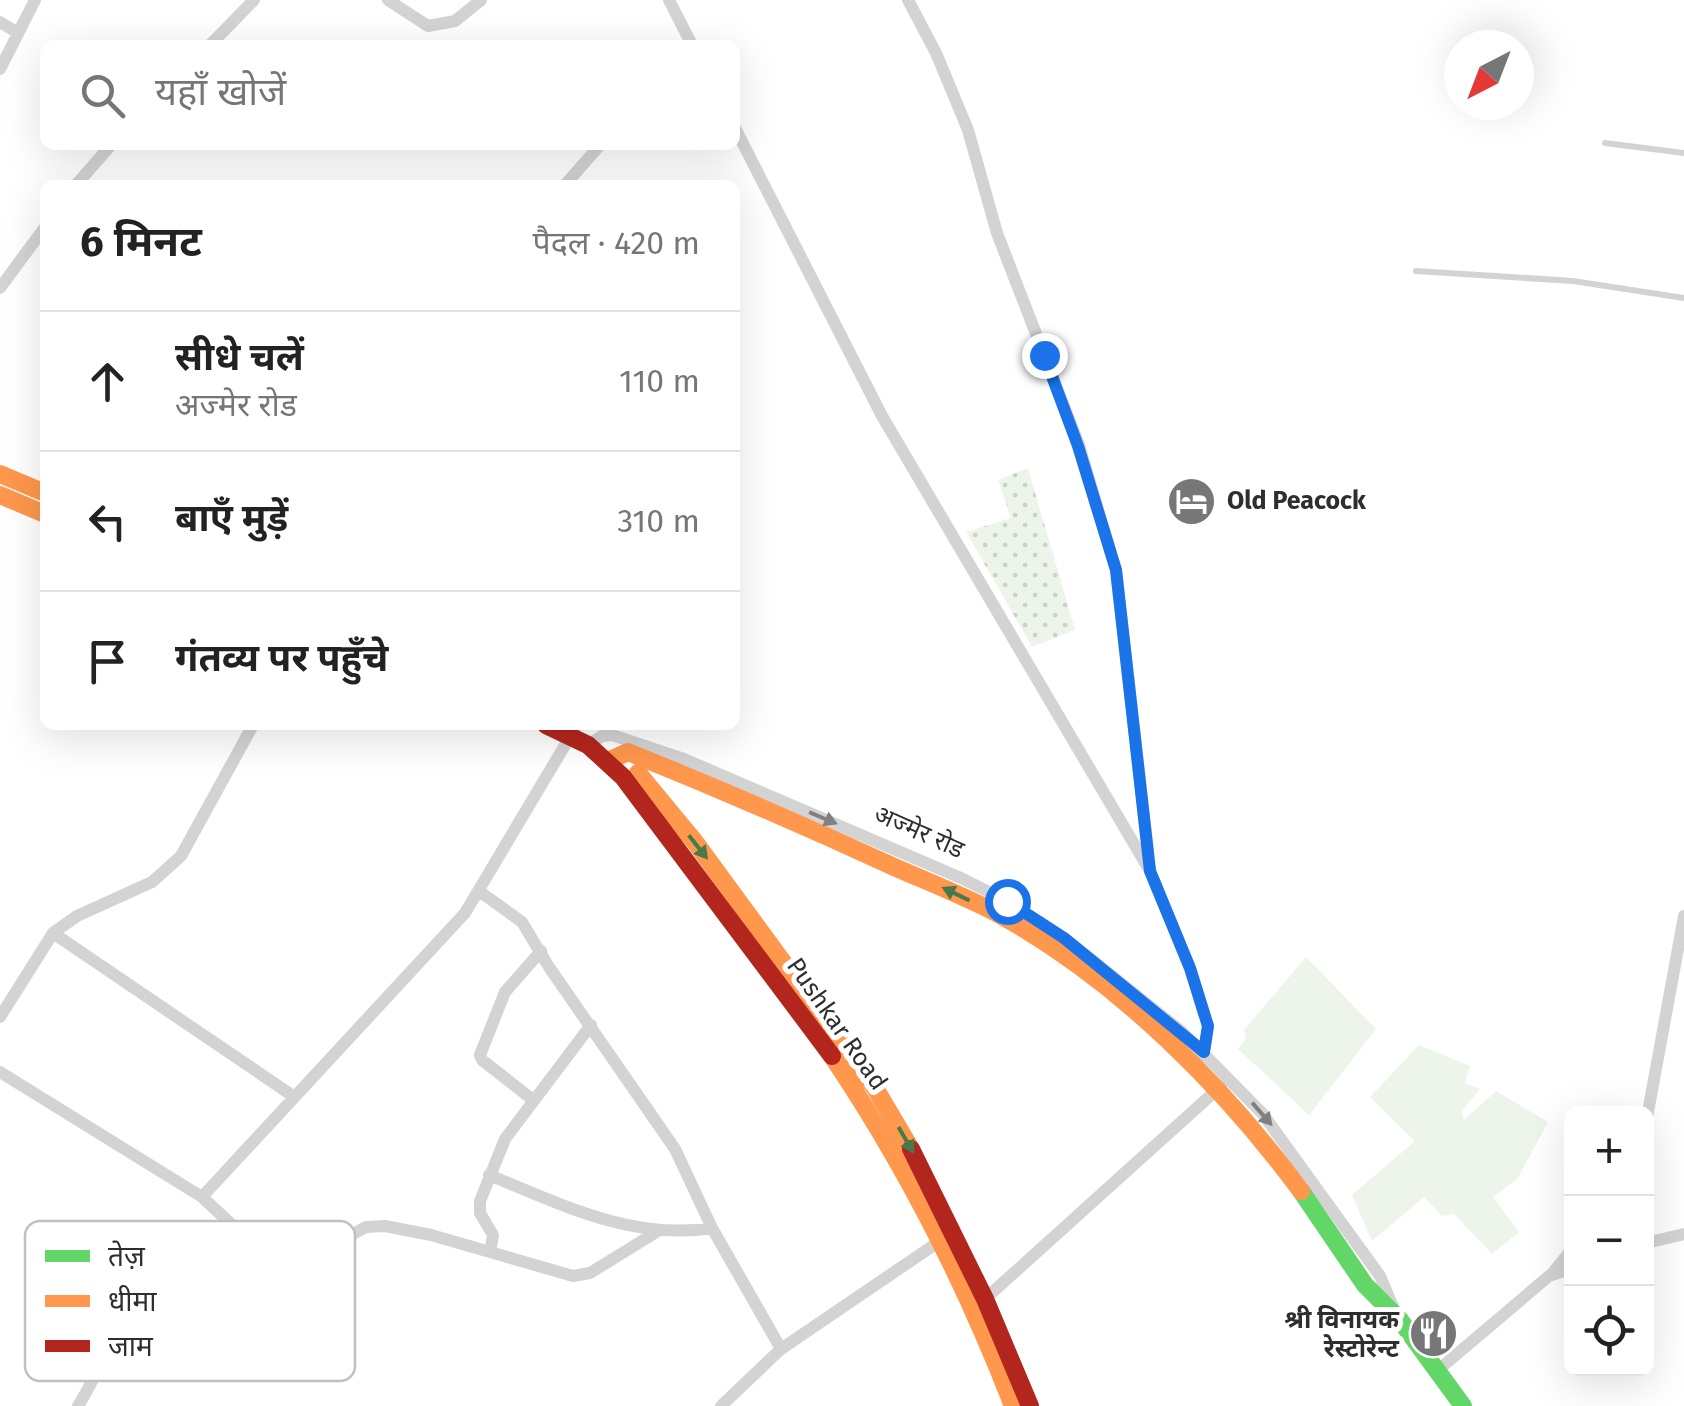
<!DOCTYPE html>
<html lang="hi">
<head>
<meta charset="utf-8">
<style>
  :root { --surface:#fff; --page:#f2f2f2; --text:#222; --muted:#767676; --line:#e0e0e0 }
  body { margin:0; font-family:"Fira Sans","Noto Sans Devanagari",sans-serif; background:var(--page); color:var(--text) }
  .controls { position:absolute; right:30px; bottom:30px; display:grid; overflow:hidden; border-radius:15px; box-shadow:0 10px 40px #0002 }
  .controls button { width:90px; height:90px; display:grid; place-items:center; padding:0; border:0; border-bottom:2px solid var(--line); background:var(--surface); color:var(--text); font:50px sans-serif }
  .compass { position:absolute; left:1444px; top:30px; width:90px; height:90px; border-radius:50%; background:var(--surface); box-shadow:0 10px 40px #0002; rotate:222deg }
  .stop { position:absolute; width:30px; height:30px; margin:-22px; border:8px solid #1a73e8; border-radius:50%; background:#fff }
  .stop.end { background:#1a73e8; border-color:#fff; box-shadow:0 2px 10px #0008 }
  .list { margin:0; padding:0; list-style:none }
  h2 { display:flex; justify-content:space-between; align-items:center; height:130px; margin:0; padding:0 40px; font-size:42px }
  h2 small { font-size:32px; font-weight:400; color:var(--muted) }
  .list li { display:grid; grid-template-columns:65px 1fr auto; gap:30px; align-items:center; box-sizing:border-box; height:140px; padding:0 40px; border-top:2px solid var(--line) }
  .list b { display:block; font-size:38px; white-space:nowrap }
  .list p { margin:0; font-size:32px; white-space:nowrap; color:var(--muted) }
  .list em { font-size:32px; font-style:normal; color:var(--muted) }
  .icon { flex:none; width:55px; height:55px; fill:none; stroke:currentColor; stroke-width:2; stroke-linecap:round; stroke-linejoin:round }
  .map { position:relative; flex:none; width:1684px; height:1406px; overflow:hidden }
  .search { position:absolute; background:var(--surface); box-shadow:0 10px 40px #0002; left:40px; top:40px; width:700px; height:110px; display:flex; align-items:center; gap:25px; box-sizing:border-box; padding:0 35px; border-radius:15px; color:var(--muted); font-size:38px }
  .panel { position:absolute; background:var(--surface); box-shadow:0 10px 40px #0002; left:40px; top:180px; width:700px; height:550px; border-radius:15px }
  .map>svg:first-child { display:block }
  .grass { fill:url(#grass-dots) }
  .green { fill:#edf5eb }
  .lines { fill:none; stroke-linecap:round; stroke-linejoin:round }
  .lane { stroke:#d3d3d3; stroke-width:6 }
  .street { stroke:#d3d3d3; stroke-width:12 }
  .fast { stroke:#63d668; stroke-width:18 }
  .slow { stroke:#ff974d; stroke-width:18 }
  .jam { stroke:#b3261e; stroke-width:18 }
  .oneway { fill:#808080 }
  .oneway2 { fill:#467a48 }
  .route { stroke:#1a73e8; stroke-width:12 }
  .labels { text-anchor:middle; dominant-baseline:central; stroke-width:10; stroke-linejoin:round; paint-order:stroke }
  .poi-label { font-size:25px; font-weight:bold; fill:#2e2e2e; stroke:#fff; text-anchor:start }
  .street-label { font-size:25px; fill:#2e2e2e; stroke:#fff }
  .key { fill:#fff; stroke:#c0c0c0; stroke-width:2.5 }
  .key-label { font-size:28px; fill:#2e2e2e }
</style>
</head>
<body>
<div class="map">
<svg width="1684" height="1406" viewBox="0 0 1684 1406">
  <defs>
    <pattern id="grass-dots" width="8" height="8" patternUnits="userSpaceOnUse" patternTransform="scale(2.5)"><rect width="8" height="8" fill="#edf5eb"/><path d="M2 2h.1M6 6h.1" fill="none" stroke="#ccd2ca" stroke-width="1.8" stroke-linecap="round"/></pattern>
  </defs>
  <rect width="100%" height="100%" fill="#fff"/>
  <path class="grass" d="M 1028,468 L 1075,630 L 1032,647 L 966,532 L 1011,518 L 998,480 Z"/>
  <path class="green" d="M 1306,957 L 1376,1029 L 1309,1115 L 1238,1049 L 1246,1039 L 1244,1030 Z
    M 1419,1045 L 1470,1066 L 1465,1083 L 1480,1089 L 1462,1111 L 1464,1120 L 1496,1091 L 1548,1122 L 1518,1178 L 1493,1197 L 1519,1232 L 1492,1254 L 1454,1214 L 1442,1216 L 1424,1197 L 1372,1241 L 1352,1195 L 1415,1141 L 1370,1097 Z"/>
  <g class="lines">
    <path class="lane" d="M 1605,143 L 1684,153
      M 1416,271 L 1573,281 L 1684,298"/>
    <path class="street" d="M 388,0 L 428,26 L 455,21 L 481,0
      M 669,0 L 692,45
      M 908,0 L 936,53 L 968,130 L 997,233 L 1079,445 L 1116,570 L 1150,869
      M 0,22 L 18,33
      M 210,45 L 254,0
      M 0,69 L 35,0
      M 735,128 L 882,416 L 1150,871 L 1190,969 L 1208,1026 L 1204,1051 L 1194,1064
      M 76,185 L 111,145
      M 565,185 L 600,145
      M 0,288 L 45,227
      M 588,745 L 602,736 L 612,735 L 684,759 L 961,878 L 1007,901 L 1064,938 L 1181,1031 L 1262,1113 L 1380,1276 L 1394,1309
      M 479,891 L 522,922 L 549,967 L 675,1149 L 712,1228 L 781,1349
      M 53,933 L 293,1096
      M 0,1017 L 53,933 L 77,916 L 152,882 L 181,856 L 253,725
      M 0,1072 L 202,1197 L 244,1236 L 274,1270 L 285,1276 L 309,1272 L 353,1234 L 366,1227 L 385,1226 L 431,1235 L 573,1276 L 590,1273 L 658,1231
      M 533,1100 L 482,1060 L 480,1055 L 505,992 L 541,951
      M 1646,1123 L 1684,916
      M 489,1175 C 560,1204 634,1241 712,1228
      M 202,1197 L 465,913 L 577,725
      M 1646,1243 L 1684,1234
      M 490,1252 L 493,1235 L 480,1213 L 480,1201 L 505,1139 L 591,1025
      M 1551,1275 L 1572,1249
      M 985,1299 L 1221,1086
      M 1437,1371 L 1549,1276 L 1572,1268
      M 78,1406 C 109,1356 103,1336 164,1309 L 170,1310 L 197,1336 L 204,1337 L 274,1270
      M 721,1406 L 781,1349 L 940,1241"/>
    <path class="fast" d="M 1301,1191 L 1365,1285 L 1400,1320 L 1463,1406"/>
    <path class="slow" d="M 0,474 L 45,493
      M 0,495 L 45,514
      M 608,761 L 628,752 C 717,788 805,826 892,866 C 928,882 967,897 1002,916 C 1119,982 1222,1084 1301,1191
      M 638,773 L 695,842 L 875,1088 L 911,1149
      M 832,1056 C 906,1166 965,1282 1013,1406"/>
    <path class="jam" d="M 546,725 L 588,745 L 623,777 L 832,1056
      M 911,1149 L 985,1299 L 1030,1406"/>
  </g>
  <defs><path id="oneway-solid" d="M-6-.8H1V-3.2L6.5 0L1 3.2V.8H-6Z" transform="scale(2.5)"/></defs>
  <g class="oneway">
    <use href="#oneway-solid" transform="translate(823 818) rotate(23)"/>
    <use href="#oneway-solid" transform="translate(1262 1114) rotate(49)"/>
  </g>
  <g class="oneway2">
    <use href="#oneway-solid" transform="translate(698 847) rotate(52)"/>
    <use href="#oneway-solid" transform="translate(956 894) rotate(-154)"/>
    <use href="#oneway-solid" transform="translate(906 1140) rotate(60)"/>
  </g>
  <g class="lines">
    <path class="route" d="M 1007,901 L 1064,938 L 1204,1052 L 1208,1026 L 1190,968 L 1150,871 L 1116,570 L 1078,446 L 1044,355"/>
  </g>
  <defs>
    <symbol id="hotel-disc" viewBox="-11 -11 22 22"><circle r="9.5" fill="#777" stroke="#fff"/><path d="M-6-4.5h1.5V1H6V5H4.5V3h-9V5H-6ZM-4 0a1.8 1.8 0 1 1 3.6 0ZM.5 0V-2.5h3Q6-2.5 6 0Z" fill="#fff"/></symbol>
    <symbol id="restaurant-disc" viewBox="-11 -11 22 22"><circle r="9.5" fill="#777" stroke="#fff"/><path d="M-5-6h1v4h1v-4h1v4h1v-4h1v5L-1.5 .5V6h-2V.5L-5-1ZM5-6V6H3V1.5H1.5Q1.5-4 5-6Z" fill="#fff"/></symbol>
  </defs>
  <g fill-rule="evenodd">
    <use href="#hotel-disc" x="1164" y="474" width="55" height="55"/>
    <use href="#restaurant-disc" x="1406" y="1306" width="55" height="55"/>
  </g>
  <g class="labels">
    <g class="poi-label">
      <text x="1227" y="501">Old Peacock</text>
      <text x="1399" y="1320" text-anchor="end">श्री विनायक<tspan x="1399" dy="29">रेस्टोरेन्ट</tspan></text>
    </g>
    <g class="street-label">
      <text transform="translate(919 832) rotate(24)">अज्मेर रोड</text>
      <text transform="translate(837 1024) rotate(55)">Pushkar Road</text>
    </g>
  </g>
  <rect x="25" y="1221" width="330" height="160" rx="15" class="key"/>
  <rect x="45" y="1250" width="45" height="12" fill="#63d668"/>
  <rect x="45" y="1295" width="45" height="12" fill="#ff974d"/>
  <rect x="45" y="1340" width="45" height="12" fill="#b3261e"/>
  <g class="key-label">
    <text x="108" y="1266">तेज़</text>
    <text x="108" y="1311">धीमा</text>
    <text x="108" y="1356">जाम</text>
  </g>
</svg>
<div class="controls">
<button>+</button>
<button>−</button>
<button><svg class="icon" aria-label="locate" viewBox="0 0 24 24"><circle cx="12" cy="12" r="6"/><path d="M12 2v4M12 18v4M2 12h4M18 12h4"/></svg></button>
</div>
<svg class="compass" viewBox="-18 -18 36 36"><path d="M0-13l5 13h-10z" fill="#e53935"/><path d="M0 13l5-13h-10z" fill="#767676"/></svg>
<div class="stop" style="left:1007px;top:901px"></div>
<div class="stop end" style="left:1044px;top:355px"></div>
<div class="search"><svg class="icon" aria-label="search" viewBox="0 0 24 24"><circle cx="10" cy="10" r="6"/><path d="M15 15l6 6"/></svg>यहाँ खोजें</div>
<section class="panel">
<h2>6 मिनट<small>पैदल · 420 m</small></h2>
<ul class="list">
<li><svg class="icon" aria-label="ahead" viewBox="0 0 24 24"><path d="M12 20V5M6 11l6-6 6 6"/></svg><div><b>सीधे चलें</b><p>अज्मेर रोड</p></div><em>110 m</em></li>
<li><svg class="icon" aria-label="left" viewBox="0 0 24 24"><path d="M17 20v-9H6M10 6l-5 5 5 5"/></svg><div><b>बाएँ मुड़ें</b></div><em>310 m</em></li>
<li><svg class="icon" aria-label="arrive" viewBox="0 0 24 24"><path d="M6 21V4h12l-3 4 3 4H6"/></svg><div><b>गंतव्य पर पहुँचे</b></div></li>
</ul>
</section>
</div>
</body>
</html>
